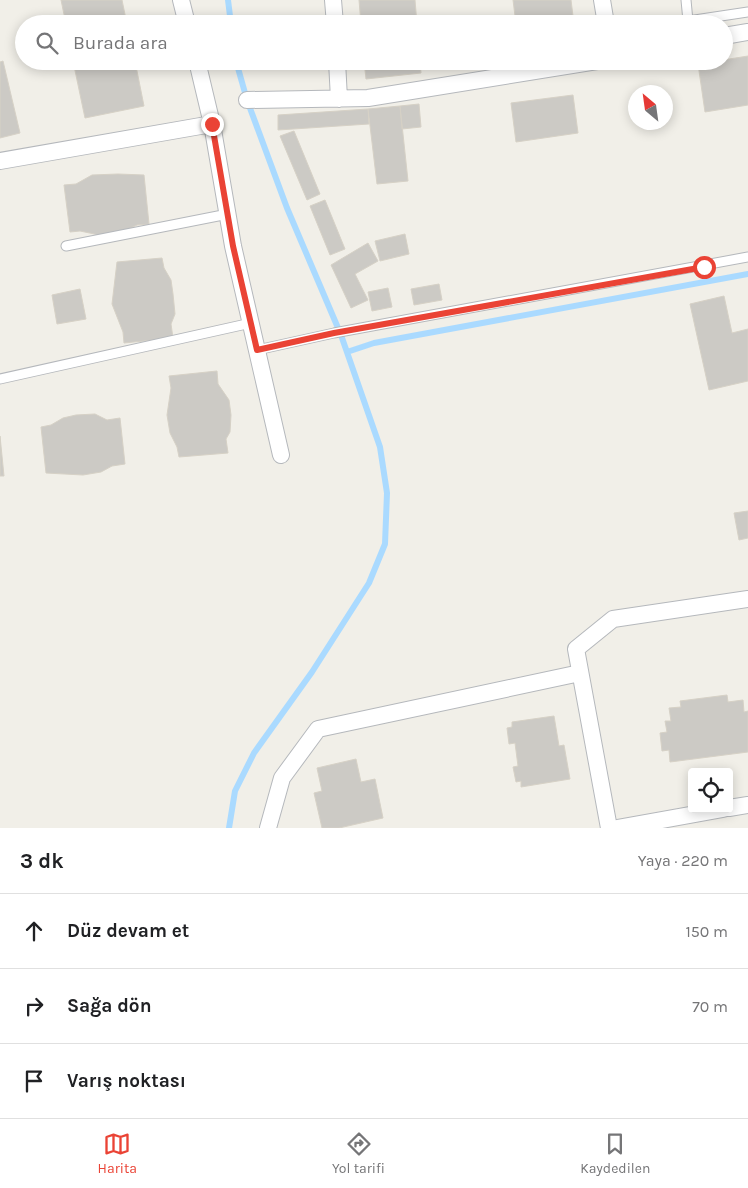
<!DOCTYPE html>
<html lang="tr">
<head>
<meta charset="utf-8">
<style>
  :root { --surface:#fff; --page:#f6f6f6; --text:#202124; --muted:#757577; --line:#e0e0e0; --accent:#ea4335 }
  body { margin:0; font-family:Karla,sans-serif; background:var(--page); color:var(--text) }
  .controls { position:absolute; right:15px; bottom:15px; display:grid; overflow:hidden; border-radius:5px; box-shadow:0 2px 12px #0003 }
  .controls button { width:45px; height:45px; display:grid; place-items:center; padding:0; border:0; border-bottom:1px solid var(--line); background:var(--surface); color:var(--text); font:25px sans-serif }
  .compass { position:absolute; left:628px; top:85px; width:45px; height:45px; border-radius:50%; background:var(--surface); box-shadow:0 2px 12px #0003; rotate:331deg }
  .stop { position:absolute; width:15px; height:15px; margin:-11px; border:4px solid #ea4335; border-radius:50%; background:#fff }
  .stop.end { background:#ea4335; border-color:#fff; box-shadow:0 1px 5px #0008 }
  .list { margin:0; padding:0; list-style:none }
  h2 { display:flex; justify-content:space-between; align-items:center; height:65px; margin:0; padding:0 20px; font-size:21px }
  h2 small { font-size:16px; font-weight:400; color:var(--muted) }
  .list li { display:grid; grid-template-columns:32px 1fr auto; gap:15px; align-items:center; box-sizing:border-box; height:75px; padding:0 20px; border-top:1px solid var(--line) }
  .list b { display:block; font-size:19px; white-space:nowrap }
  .list em { font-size:16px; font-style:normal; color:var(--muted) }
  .icon { flex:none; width:28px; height:28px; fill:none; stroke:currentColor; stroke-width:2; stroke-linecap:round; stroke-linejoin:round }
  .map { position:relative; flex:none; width:748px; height:828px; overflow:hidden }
  .search { position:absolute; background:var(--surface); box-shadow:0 2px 12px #0003; left:15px; right:15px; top:15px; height:55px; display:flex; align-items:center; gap:12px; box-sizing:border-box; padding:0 18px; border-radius:28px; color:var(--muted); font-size:19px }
  .sheet { height:290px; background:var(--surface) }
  nav { display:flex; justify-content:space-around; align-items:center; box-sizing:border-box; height:70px; border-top:1px solid var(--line); background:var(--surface); font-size:14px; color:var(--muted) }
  nav a { display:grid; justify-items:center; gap:2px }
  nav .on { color:var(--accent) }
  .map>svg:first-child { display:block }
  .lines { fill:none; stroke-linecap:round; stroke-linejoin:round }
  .stream { stroke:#aadaff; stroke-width:6 }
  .building { fill:#cccac5; stroke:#d6d1c6 }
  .service-casing { stroke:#b5b8bc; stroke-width:11 }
  .minor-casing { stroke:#b5b8bc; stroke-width:18 }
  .service { stroke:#fff; stroke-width:9 }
  .minor { stroke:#fff; stroke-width:16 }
  .route { stroke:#ea4335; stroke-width:6 }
</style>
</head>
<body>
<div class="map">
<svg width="748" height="828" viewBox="0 0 748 828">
  <rect width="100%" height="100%" fill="#f1efe8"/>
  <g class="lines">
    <path class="stream" d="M 228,0 L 231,24
      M 347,352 L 374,343 L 748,274
      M 229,828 L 235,791 L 254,753 L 312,672 L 369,583 L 385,544 L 387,493 L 380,447 L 341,335 L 287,208 L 247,100 L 236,61"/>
  </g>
  <path class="building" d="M 61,0 L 122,0 L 127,24 L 66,24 Z
    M 359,0 L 415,0 L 417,24 L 361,24 Z
    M 513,0 L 571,0 L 574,24 L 516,24 Z
    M 748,56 L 748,105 L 705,112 L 698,64 Z
    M 3,61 L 20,133 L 0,138 L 0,62 Z
    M 73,61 L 135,61 L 144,106 L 85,118 Z
    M 364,61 L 420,61 L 421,73 L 366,79 Z
    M 573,95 L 578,133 L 516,142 L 511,103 Z
    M 419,104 L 421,127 L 402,129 L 400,106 Z
    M 400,106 L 408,181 L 377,184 L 368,109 Z
    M 368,109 L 369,124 L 278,130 L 278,115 Z
    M 294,131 L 320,194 L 307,200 L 280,136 Z
    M 118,174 L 144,175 L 149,224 L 137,225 L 118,234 L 104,236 L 80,231 L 70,232 L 64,185 L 76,184 L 92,175 Z
    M 325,200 L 345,249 L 330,255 L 310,206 Z
    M 405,234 L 409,254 L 380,261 L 375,241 Z
    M 368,243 L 378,261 L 355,274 L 368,300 L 351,308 L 331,265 Z
    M 162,258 L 164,268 L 171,280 L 173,294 L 175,314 L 171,324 L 173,338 L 124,343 L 123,332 L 112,304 L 117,262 Z
    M 439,284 L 442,300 L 414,305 L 411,289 Z
    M 388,288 L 392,307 L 372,311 L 368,292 Z
    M 80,289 L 86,319 L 57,324 L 52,295 Z
    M 724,296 L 732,333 L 748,329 L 748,381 L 709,390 L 690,304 Z
    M 217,371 L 218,384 L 229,400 L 231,415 L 230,432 L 226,439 L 228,453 L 179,457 L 177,447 L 170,433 L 167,415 L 171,388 L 169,376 Z
    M 95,414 L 107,420 L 120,418 L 125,464 L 112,466 L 101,472 L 83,475 L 46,473 L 41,427 L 51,425 L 63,418 L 76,415 Z
    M 0,436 L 4,476 L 0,476 Z
    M 748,511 L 748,538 L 739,540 L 734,513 Z
    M 727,695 L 728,702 L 743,700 L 744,712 L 748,711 L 748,752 L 670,762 L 669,750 L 662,751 L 660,733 L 667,732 L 665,721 L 671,721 L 669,708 L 681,707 L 680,701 Z
    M 554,716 L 559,746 L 564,745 L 570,779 L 521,787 L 521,781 L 516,782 L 513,767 L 518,766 L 515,743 L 509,744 L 507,728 L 512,727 L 512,722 Z
    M 356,759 L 361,782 L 375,779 L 383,818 L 339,828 L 322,828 L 314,793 L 322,791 L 317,768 Z"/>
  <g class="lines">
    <defs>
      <path id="service" d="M 686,0 L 688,21 L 748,12
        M 66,246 L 228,214
        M 257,350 L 334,333 L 748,257
        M 0,379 L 251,323"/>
      <path id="minor" d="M 181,0 L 187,24
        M 333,0 L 335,24
        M 602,0 L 606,24
        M 724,36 L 748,32
        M 197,61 L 212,124 L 233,246 L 281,455
        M 337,61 L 339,99
        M 247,100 L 368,98 L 597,61
        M 0,161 L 212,124
        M 729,808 L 748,805
        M 268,828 L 282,778 L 318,729 L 580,673
        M 609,828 L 576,649 L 613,619 L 748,599
        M 617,828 L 723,809"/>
    </defs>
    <use href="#service" class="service-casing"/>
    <use href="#minor" class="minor-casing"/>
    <use href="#service" class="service"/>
    <use href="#minor" class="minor"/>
  </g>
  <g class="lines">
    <path class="route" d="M 212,124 L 233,246 L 257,350 L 334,333 L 704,267"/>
  </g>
</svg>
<div class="controls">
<button><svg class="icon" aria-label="locate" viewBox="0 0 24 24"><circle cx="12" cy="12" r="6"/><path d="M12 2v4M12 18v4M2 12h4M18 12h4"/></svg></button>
</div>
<svg class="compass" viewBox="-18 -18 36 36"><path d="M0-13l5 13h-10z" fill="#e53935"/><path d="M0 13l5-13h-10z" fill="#757577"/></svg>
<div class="stop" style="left:704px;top:267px"></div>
<div class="stop end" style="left:212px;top:124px"></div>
<div class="search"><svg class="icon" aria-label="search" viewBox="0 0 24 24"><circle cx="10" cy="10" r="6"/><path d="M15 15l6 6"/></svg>Burada ara</div>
</div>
<section class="sheet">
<h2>3 dk<small>Yaya · 220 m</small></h2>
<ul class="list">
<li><svg class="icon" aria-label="ahead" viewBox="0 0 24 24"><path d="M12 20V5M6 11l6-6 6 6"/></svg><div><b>Düz devam et</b></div><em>150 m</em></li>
<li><svg class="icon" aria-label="right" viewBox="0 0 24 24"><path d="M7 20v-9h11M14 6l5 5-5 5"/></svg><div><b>Sağa dön</b></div><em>70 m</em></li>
<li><svg class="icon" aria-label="arrive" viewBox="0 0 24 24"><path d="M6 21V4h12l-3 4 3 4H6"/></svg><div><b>Varış noktası</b></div></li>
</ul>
</section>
<nav>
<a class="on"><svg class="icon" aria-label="map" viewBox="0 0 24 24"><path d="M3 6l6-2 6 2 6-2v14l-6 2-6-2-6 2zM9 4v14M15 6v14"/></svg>Harita</a>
<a><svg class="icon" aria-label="directions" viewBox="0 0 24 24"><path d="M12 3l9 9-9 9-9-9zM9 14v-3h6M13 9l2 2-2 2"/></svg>Yol tarifi</a>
<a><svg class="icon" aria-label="saved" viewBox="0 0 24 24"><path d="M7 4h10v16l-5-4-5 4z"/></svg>Kaydedilen</a>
</nav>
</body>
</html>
